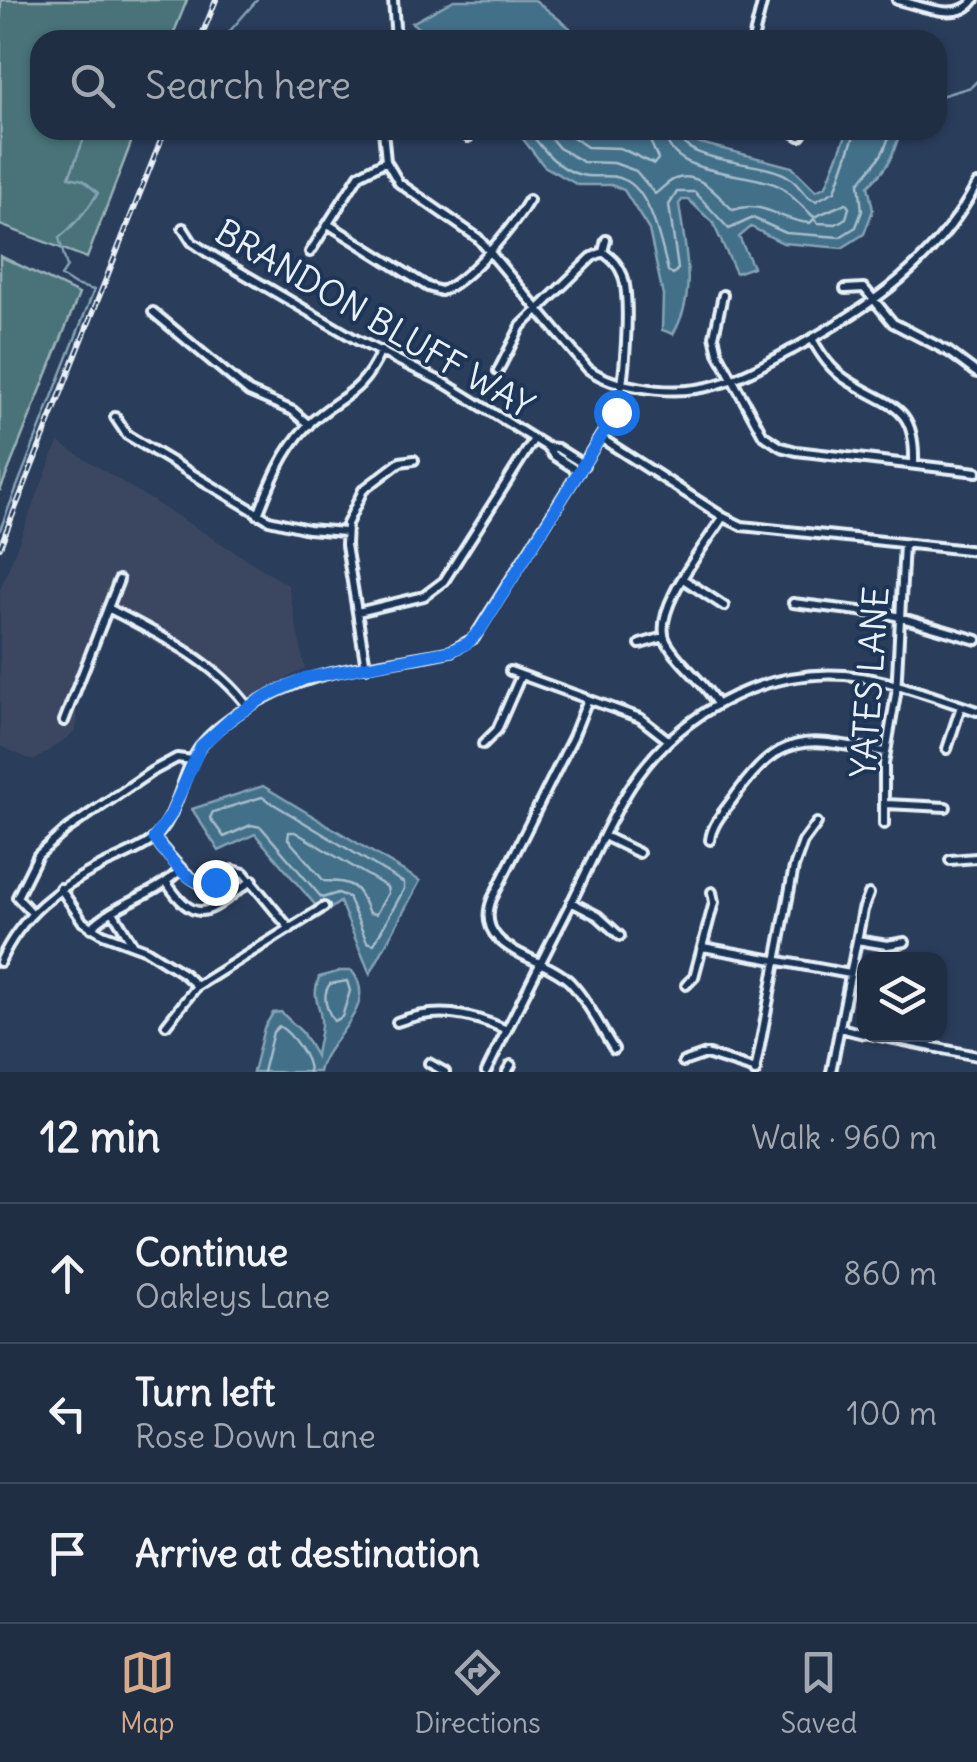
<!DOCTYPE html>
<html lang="en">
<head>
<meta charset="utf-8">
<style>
  :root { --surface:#202e44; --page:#2d3a4f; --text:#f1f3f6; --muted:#a2a8b2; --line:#3d4a5d; --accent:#d6ab8b }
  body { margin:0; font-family:Delius,sans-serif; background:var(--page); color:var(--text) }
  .controls { position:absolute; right:30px; bottom:30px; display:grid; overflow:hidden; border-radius:20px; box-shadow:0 2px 8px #0004 }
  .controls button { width:90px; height:90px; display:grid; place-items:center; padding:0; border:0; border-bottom:2px solid var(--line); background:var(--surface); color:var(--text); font:50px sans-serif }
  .stop { position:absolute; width:30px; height:30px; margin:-22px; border:8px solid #1a73e8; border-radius:50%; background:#fff }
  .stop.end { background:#1a73e8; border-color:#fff; box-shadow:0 2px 10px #0008 }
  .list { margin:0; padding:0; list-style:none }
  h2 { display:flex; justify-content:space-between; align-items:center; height:130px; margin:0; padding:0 40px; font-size:42px }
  h2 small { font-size:32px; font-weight:400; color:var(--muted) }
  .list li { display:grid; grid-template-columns:65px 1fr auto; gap:30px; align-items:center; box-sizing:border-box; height:140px; padding:0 40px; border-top:2px solid var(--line) }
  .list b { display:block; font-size:38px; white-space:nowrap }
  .list p { margin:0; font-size:32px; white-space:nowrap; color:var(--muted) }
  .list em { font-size:32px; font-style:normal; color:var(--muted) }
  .icon { flex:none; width:55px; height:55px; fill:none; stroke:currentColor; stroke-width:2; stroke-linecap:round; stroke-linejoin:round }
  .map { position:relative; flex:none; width:977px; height:1072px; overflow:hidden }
  .search { position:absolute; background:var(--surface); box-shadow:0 2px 8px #0004; left:30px; right:30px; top:30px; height:110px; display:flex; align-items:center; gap:25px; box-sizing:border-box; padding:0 35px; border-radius:30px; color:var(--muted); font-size:38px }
  .sheet { height:550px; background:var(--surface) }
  nav { display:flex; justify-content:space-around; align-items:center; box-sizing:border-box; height:140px; border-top:2px solid var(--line); background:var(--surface); font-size:28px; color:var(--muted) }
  nav a { display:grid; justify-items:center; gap:5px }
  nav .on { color:var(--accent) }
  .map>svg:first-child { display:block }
  .built { fill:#3a4760 }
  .green { fill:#4a7378; stroke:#99b2b8; stroke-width:2.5 }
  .water { fill:#436f89; stroke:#85a3b5; stroke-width:2.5 }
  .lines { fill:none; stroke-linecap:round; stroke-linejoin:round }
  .shore { stroke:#a6bdcc; stroke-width:2.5 }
  .stream { stroke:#85a3b5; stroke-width:2.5 }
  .minor-casing { stroke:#e8f1f8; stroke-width:14 }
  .minor { stroke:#1d3557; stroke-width:6 }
  .rail-casing { stroke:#e8f1f8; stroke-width:6 }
  .rail { stroke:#1d3557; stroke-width:2.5; stroke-dasharray:8; stroke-linecap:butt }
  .route { stroke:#1a73e8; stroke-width:12 }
  .labels { text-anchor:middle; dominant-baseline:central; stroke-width:8; stroke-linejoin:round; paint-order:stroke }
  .street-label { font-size:35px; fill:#e8f1f8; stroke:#1d3557 }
</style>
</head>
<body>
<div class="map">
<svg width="977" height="1072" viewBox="0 0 977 1072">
  <rect width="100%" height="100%" fill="#2a3d5b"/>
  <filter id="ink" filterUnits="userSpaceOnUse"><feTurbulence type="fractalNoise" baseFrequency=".01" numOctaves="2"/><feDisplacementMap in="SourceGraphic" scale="20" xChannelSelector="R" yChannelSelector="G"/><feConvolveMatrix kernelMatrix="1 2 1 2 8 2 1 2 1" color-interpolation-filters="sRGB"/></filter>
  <g filter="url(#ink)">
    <path class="built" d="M 58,442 L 288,585 L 305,668 L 239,706 L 216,679 L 116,620 L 110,620 L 75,710 L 78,721 L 74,733 L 34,761 L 0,746 L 0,590 Z"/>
    <path class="green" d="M 1,0 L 187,0 L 171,40 L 40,40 L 40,130 L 136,130 L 87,258 L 0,225 Z
      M 0,256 L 79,294 L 0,491 Z"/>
    <path class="water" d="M 454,0 L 535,0 L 570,28 L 575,40 L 434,40 L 412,23 Z
      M 516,130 L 684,130 L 696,142 L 792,167 L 816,191 L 826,186 L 848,130 L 901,130 C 892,157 890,166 868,186 L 873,210 L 864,234 L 842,248 L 783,243 L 751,227 L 739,237 L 753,267 L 736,273 L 713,223 L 689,200 L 682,200 L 679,204 C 685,249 698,293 673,334 L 662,330 L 663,295 L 649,230 L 624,190 L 611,185 L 578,185 L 544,166 Z
      M 263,786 L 420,881 L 370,974 L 340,902 L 323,914 L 255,834 L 219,851 L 192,809 Z
      M 341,971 L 352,971 C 381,1008 325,1039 319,1072 L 253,1072 L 264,1028 L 273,1013 L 281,1012 L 302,1032 L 316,1056 C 317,1045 322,1031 321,1020 C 320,1000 311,1001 319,977 Z"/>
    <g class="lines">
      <path class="shore" d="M 528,130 C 542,148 557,169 581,175 C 597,179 611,172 627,181 C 651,194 662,246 668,271 L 673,274 L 678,269 L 669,205 L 677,192 L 695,192 L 729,229 L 753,218 L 786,233 L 840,237 L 856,227 L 862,211 L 859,183 C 873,164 886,156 890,130
        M 544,130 L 559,148 L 583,162 L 614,163 L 636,171 L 655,194 C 661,190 667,182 675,179 C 700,170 717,196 733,210 C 763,199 779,221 810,223 L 814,219 L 818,223 L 836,224 L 846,218 L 849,208 L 846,203 L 814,217 C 807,211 787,191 779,186 C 747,170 667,178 665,130
        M 563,130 L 587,147 L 620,148 L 654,164 L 658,159 L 651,143 L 650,130
        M 677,130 C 681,165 762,160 787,176 C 799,183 803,197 816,201 L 835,191 L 856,130
        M 262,797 L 404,883 L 404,889 L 374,944 L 367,942 L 348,897 L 338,893 L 322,898 L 261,827 L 251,825 L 224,837 L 210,818 L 213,812 Z
        M 289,832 L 295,832 L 387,887 L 388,893 L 376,914 L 369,913 C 357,885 355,882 324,881 L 288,839 Z
        M 347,981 L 350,991 L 342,1017 L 334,1021 C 327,1011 321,995 330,984 Z
        M 263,1072 L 273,1032 L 279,1026 C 292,1034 309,1057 309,1072"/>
      <path class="stream" d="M 222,40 L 257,0
        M 937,97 L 971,87 L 977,81
        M 0,530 L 94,290 L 75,285 L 61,276 L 67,267 L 59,238 C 75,225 87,210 98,193 L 83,180 L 69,177 L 85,136 L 101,130"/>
      <defs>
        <path id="minor" d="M 393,0 L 396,40
          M 897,0 C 920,5 958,23 974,0
          M 753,40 L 763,0
          M 383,130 L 386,161 L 399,183 L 478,238 L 588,369 C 604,380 619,384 638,387 C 705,400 741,377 797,347 C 872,306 936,262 977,184
          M 463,130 L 468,137
          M 789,130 L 800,136 L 804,130
          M 328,224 L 428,287 L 441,291 C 468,282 515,224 529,200
          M 183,228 L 192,242 L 208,253 L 357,340 L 446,384 L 547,447
          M 310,252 L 359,175 L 386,161
          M 845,289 L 864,288 L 893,323 L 949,352 L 977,373
          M 723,295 L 714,336 L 718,353 L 763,435 L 781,447 L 796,451 L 977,472
          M 153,312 L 249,392 L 293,411 L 309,425
          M 812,339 C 821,355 831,370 847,380 C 890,408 916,403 914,464
          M 498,371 L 521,326 L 592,257 L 603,252 L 606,240
          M 115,417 L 127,435 L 269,520 L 308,529 L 345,532
          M 601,438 L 723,517 L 742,526 L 977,551
          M 579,472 L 553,455 L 547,447 L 557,448 L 584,465
          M 258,515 C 270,484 283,451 306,427 C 339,394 359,400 381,351
          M 683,579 L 724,606
          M 793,603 L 892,615 L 977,640
          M 108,608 C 158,634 215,661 248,707
          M 358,612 L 424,596 L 444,581 L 534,439
          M 640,644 L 664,637
          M 366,667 L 346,545 L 347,524 L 363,490 L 400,462 L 414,460
          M 510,671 L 640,718 L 668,740
          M 588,699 L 573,737 L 492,899 C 472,951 543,955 570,982 C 588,1001 600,1027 614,1049
          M 717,704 C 703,680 680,665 667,643 C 649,612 706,545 723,517
          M 64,721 L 119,580
          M 483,744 L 497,730 L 521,675
          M 947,749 L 961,706
          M 886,804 L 946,807
          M 884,824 L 884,764 L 896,694 L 904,544
          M 604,836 L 639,853
          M 154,838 C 165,850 194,891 212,884 C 219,881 225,873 233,870 L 244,873 L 290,929
          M 710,840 C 712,822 728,807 738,792 C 786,726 814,741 886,752
          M 950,860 L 977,858
          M 167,883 C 200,933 212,906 253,880
          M 60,888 L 83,922 L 103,934 L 146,950 L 184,974 L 197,986
          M 571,902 L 598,916 L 620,936
          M 113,912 L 133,945
          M 32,913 L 17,897 L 38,855 L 66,830 L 151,772 L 177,758 L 192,760
          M 91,928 C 115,903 155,896 181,869
          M 857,940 L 887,945 L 905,942
          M 703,947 L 850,974
          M 0,962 C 21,915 58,887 103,865 C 118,858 137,851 151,841 C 180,817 179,776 200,747 C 210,733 226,722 240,712 C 307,667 374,667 451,651 L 474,638 L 616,412 C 625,386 631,302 623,276 C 619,265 613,259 603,252
          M 686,985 L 694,977 L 714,902 L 712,892
          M 397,1022 C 436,1007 469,1013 507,1030
          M 166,1025 L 197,986 L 324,907
          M 840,1028 L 864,1034
          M 869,1034 L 977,1056
          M 683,1062 L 706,1054 L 756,1070
          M 429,1063 L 445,1072
          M 486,1072 C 514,1015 543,958 572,901 C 591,863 608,822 631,786 C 677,715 759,669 845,675 C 890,679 934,697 977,711
          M 507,1072 L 511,1065
          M 755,1072 L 794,867 L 803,842 L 817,823
          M 831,1072 L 863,910 L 869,894"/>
      </defs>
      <use href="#minor" class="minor-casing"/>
      <use href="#minor" class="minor"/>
      <defs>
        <path id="rail" d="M 200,40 L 216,0
          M 0,547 L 165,130"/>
      </defs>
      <use href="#rail" class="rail-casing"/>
      <use href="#rail" class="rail"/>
    </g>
  </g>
  <g class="lines" filter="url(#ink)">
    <path class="route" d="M 215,882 C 191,892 168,855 154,838 L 170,816 L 201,746 L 232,718 L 266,696 L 305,678 L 451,651 L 468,643 L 481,629 L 616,412"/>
  </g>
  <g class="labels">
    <g class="street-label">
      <text transform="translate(375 318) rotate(30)">BRANDON BLUFF WAY</text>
      <text transform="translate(869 682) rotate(-86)">YATES LANE</text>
    </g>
  </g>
</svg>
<div class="controls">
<button><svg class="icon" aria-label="layers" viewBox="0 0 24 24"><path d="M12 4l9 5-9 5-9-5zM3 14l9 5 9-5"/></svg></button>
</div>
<div class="stop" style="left:616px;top:412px"></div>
<div class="stop end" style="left:215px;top:882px"></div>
<div class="search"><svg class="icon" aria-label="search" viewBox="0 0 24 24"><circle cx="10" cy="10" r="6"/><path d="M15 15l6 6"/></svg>Search here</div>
</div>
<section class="sheet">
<h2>12 min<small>Walk · 960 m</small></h2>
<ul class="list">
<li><svg class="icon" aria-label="ahead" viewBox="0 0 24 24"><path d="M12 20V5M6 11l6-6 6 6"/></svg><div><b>Continue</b><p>Oakleys Lane</p></div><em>860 m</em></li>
<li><svg class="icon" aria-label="left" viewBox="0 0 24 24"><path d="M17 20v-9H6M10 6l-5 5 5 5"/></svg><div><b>Turn left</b><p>Rose Down Lane</p></div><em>100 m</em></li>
<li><svg class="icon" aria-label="arrive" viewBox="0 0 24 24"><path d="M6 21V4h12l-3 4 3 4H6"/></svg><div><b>Arrive at destination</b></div></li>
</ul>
</section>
<nav>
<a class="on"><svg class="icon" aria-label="map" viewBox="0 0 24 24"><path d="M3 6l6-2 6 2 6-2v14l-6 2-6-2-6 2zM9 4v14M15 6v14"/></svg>Map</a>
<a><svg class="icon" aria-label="directions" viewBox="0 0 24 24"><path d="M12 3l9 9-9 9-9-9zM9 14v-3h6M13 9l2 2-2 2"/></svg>Directions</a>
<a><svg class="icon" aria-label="saved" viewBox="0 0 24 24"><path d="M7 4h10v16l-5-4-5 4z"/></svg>Saved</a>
</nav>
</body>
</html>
